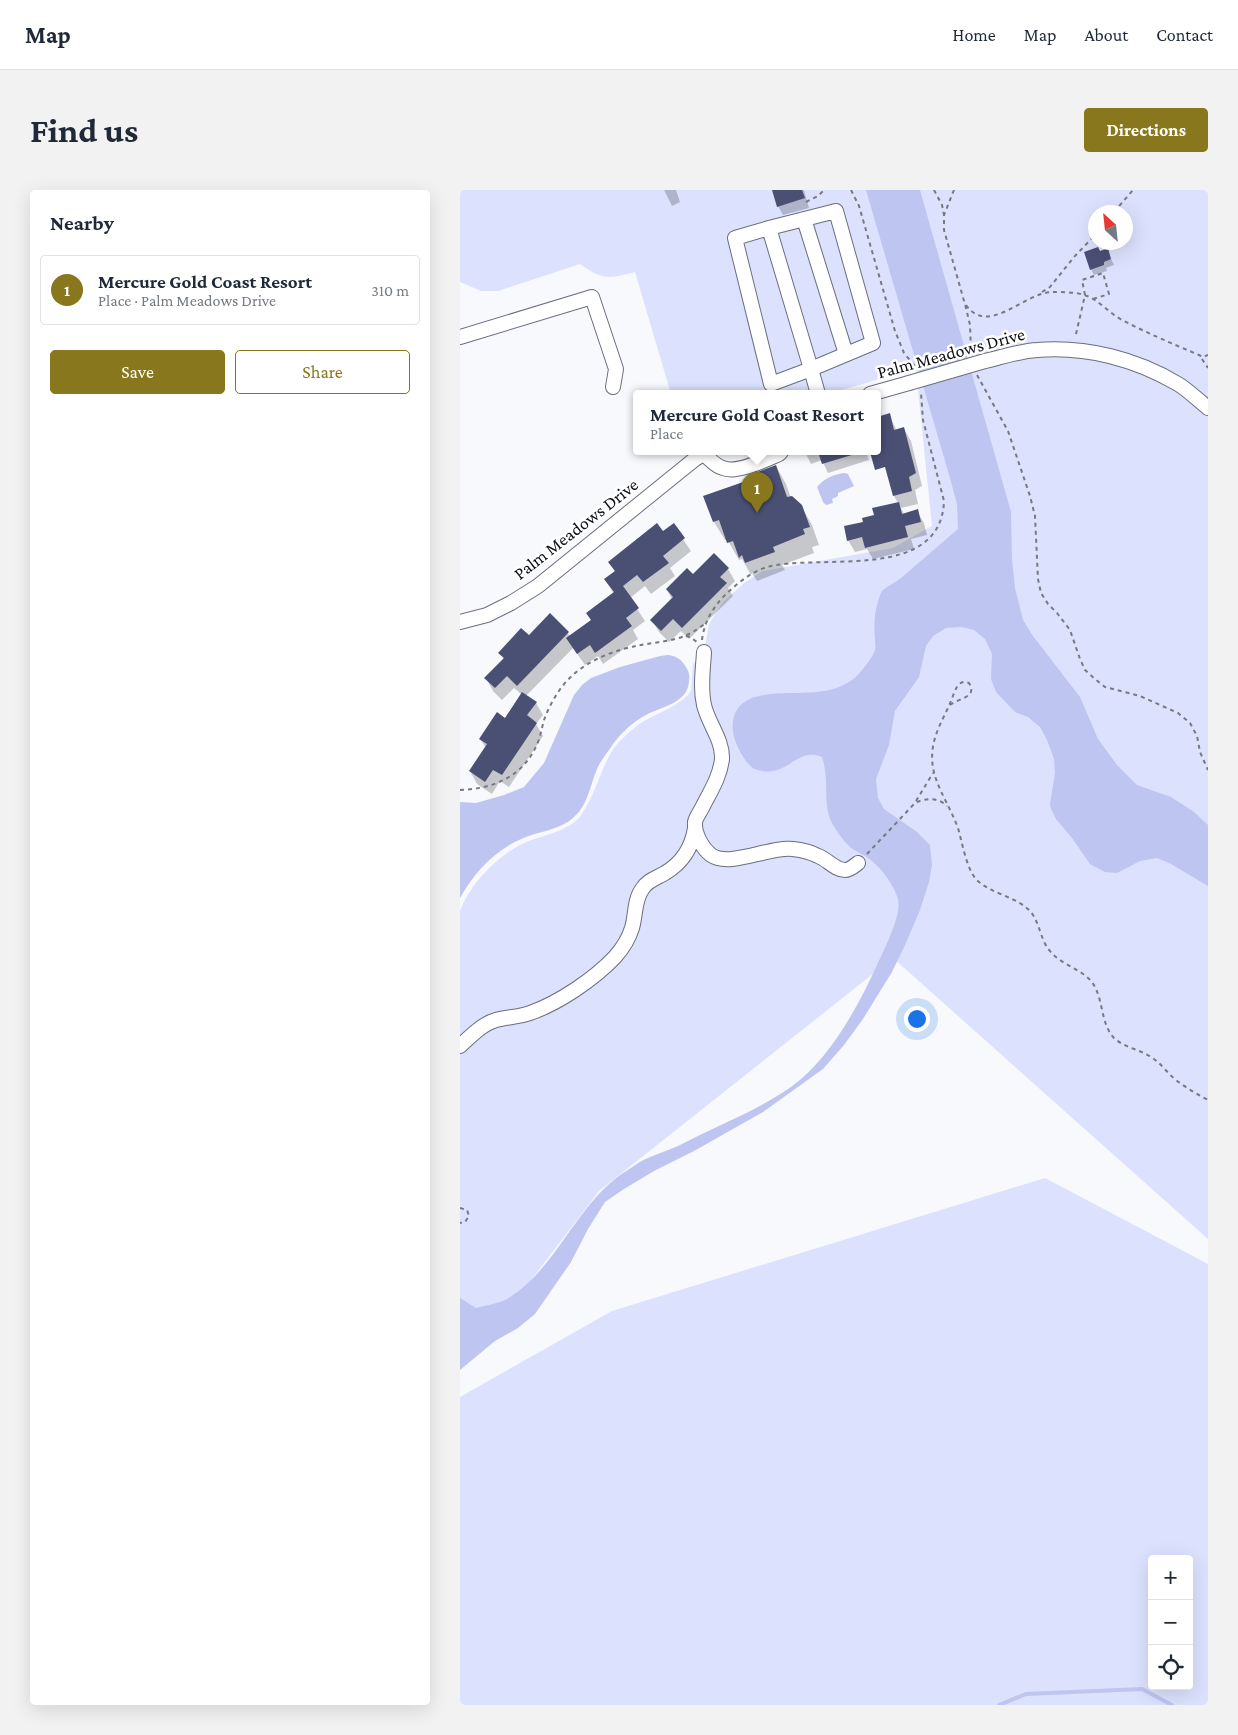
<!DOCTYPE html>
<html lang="en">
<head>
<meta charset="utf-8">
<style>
  :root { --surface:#fff; --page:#f2f2f3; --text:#1f2937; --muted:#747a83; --line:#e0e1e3; --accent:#88771c }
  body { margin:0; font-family:"Crimson Pro",serif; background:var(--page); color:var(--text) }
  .controls { position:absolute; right:15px; bottom:15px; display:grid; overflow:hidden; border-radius:5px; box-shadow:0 5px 20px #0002 }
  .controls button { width:45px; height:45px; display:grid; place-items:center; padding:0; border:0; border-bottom:1px solid var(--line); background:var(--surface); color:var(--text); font:25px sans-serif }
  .compass { position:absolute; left:628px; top:15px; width:45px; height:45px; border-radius:50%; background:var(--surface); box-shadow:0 5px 20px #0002; rotate:333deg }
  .you { position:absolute; left:456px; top:828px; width:18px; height:18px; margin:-12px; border:4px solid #fff; border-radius:50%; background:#1a73e8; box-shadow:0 0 0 8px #1a73e833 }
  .badge { display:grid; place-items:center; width:32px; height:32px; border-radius:50%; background:var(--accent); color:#fff; font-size:16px; font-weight:700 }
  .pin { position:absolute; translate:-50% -41px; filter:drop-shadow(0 1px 2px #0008) }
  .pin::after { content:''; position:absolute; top:26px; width:18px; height:15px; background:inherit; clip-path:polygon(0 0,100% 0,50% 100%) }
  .popup { position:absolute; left:173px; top:200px; width:248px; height:65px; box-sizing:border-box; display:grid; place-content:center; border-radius:5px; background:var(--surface); filter:drop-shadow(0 1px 4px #0005); font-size:16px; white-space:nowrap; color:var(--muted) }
  .popup b { font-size:19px; color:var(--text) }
  .popup::after { content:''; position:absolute; left:50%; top:100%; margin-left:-10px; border:10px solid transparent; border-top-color:var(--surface) }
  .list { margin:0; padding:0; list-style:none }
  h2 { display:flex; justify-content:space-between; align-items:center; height:65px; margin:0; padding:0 20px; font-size:21px }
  h2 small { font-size:16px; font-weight:400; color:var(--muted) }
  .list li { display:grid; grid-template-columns:32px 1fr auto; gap:15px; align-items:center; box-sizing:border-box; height:70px; margin:0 10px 10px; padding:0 10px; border:1px solid var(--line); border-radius:5px }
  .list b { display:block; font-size:19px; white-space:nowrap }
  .list p { margin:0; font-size:16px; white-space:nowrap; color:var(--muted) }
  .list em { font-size:16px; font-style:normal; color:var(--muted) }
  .actions { display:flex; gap:10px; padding:15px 20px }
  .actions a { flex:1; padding:11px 0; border:1px solid var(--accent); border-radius:5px; text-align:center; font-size:18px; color:var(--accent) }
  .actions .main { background:var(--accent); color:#fff }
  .icon { flex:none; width:28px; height:28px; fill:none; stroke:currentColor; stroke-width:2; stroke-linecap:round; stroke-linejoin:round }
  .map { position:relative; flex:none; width:748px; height:1515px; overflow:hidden; border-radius:5px }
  header { display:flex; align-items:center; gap:30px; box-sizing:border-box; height:70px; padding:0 25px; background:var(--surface); border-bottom:1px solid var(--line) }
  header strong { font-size:24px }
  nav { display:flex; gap:28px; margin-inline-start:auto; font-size:18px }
  .intro { display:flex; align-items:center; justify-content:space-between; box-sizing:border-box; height:120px; padding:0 30px }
  h1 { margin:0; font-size:35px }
  .button { padding:12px 22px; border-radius:5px; background:var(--accent); color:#fff; font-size:18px; font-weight:700 }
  main { display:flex; gap:30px; padding:0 30px }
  aside { flex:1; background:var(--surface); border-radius:5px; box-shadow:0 5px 20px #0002 }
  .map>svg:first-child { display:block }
  .green { fill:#dce1fd; fill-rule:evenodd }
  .water { fill:#bec5f0 }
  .shadow { fill:#0003 }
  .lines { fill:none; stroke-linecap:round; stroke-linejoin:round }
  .stream { stroke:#bec5f0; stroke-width:4 }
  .building { fill:#4a4f74 }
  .minor-casing { stroke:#6b6e7f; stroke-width:16 }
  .path { stroke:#78797f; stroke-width:2; stroke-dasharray:4 4; stroke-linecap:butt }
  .minor { stroke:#fff; stroke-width:14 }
  .minor-bridge-casing { stroke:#6b6e7f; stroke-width:16; stroke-linecap:butt }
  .minor-bridge { stroke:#fff; stroke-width:14 }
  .labels { text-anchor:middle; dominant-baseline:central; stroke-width:5; stroke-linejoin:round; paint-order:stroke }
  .street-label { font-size:18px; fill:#0e0f16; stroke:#fff }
</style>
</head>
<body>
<header>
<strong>Map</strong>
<nav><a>Home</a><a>Map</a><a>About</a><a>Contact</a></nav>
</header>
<div class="intro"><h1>Find us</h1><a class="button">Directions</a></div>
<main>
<aside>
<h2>Nearby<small></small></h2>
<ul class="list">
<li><span class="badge">1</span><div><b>Mercure Gold Coast Resort</b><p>Place · Palm Meadows Drive</p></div><em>310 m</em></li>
</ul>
<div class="actions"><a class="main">Save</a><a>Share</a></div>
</aside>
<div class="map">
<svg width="748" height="1515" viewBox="0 0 748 1515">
  <rect width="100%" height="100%" fill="#f8f9fd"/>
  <path class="green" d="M 0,0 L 748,0 L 748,1049 L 433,768 L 139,1001 L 36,1136 L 0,1163 L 0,721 C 10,694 38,665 64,653 C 82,645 104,643 119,628 C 122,624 125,619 127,615 C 140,593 143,569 160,551 C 169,542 179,533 190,528 C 201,522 226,512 231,500 C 232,497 232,479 233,474 L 244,462 L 249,434 L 263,412 L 284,393 L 303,381 L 433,358 L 472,336 L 456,180 L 447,181 L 368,204 L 211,204 L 175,82 C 148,89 143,90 120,74 L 38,101 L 21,101 L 0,92 ZM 636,22 L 666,22 L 666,52 L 636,52 Z
    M 585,988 L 748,1074 L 748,1515 L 0,1515 L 0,1207 L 152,1121 ZM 692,1369 L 729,1369 L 729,1496 L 692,1496 Z"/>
  <path class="water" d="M 406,0 L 460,0 L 551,322 L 552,369 L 555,398 L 563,430 L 573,446 L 620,507 L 638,549 L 657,575 L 677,595 L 711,607 L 734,622 L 748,635 L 748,696 L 711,674 L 697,668 L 680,671 L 657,683 L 645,682 L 630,674 L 612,648 L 596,629 L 591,619 L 590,614 L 595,583 L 594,569 L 587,550 L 580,537 L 568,527 L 555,522 L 536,502 L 531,489 L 532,464 L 525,449 L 514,440 L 501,437 L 486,438 L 473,446 L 466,456 L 459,487 L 435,521 L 429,555 L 416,589 L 418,608 L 424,619 L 457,642 L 470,655 L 472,675 L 469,692 L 460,720 L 445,755 L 432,782 L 403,829 L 384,855 L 363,879 L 303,922 L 234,961 L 194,981 L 164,999 L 145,1012 L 128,1039 L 111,1072 L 75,1124 L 58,1138 L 35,1151 L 0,1180 L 0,1108 L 16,1118 C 26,1115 38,1114 47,1109 C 96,1079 114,1019 160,985 C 167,981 173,976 180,972 C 192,965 207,961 220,955 C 257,935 297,921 331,897 C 369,870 398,817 417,775 C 424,760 442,725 438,709 C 434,695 422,679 411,670 C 404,664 395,662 388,655 C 382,649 376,640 372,633 C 362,614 370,590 362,567 C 336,556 326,591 295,579 C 288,576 280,563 277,555 C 269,537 271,516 292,508 C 324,497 363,511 392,490 C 399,485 412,469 415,460 C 416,457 415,452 415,449 C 414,436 414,424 418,412 C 419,408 420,404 422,401 C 427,396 435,393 441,388 C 460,372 479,355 498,339 L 497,314 L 490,288 Z
    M 384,283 L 388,284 L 394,296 L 378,303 L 378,306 L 372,309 L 373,313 L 366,315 L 363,312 L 357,297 C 365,288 372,285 384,283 Z
    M 208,465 C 217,466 221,469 226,477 C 229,482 230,485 229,491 C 228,514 199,517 184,526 C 172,533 161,543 153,554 C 149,560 144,567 140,573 C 130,591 130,613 114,627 C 99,641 77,641 59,650 C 33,662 14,683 0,708 L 0,612 L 16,613 L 44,605 L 64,597 L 84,573 L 114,505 L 122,495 L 131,488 L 160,477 L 200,466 Z"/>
  <path class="shadow" d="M 204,0 L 216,0 L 220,12 L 212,16 Z
    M 313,0 L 344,0 L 349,18 L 323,25 L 318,16 Z
    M 647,60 L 654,75 L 646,78 L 647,81 L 634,85 L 631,79 L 640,62 Z
    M 429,225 L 437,241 L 444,239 L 451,251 L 462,296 L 455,300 L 458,314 L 441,318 L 444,324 L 457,321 L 464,333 L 467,345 L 451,349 L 454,359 L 413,369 L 407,359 L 395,362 L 388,350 L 404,332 L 438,313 L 434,306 L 417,239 L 417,228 Z
    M 345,262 L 406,262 L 409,270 L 368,283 L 362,270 L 351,274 Z
    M 316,276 L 326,294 L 331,308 L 341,316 L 352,335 L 359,355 L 352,357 L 354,363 L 322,375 L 325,380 L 297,391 L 292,383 L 291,385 L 282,369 L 279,370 L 267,349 L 265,350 L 254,332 L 245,307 L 290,290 Z
    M 213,335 L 231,361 L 210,378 L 215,386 L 191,404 L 185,396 L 170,408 L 185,431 L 173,440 L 178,449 L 143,474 L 138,466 L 125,475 L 113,458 L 66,506 L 76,513 L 83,525 L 76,534 L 83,546 L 49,597 L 40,591 L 32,604 L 17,594 L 10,581 L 26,558 L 20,549 L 45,530 L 62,505 L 54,498 L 42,510 L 33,501 L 26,488 L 44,470 L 40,463 L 69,447 L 90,425 L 110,446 L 132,430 L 154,404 L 145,390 L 155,382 L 150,372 L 203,343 Z
    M 268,379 L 275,391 L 268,398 L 273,406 L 229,449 L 221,441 L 209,452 L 199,442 L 192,430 L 212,409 L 207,400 L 233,385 Z"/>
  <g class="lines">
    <path class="stream" d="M 539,1515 L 566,1504 L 682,1499 L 712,1515"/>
  </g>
  <path class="building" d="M 312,0 L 342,0 L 345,8 L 317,17 Z
    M 638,57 L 640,61 L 648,58 L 651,69 L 644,72 L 644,75 L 630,80 L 624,62 Z
    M 430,223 L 434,240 L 444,237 L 456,283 L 449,287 L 452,301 L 433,306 L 425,277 L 415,280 L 410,262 L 421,260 L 417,243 L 417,227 Z
    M 358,262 L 395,262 L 395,264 L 362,274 Z
    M 316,275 L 327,307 L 332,306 L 342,315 L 350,337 L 343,339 L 345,344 L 313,357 L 315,362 L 285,373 L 282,365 L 279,368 L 273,351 L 267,353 L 259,330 L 253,332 L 243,306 L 289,290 L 287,286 Z
    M 439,312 L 442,324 L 458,319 L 461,332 L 445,336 L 448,347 L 405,358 L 402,347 L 387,351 L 384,336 L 403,332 L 402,328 L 414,325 L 412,318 Z
    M 197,333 L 203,341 L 214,333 L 225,348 L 203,366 L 209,373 L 183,392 L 177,385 L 163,396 L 179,418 L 166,428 L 172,436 L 135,463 L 130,455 L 117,464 L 106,448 L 131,430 L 126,423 L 154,402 L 144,389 L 155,381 L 148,372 Z
    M 254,363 L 269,378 L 260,387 L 267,393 L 222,438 L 213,429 L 201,441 L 190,430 L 213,407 L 206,399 L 227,378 L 233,384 Z
    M 90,423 L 109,442 L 57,496 L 47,486 L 35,498 L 24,488 L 44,468 L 38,463 L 61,438 L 69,445 Z
    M 62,502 L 77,512 L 67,525 L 77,533 L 42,585 L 33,580 L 25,592 L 9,581 L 27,554 L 19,549 L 37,522 L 45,528 Z"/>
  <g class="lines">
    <defs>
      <path id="minor" d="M 376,21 L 413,153 L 351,179 L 309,38 Z
        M 344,29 L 386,164
        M 309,38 L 275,48 L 311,194 L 351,179 L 358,204
        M 0,147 L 132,107 L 156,179 L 153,197
        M 525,171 C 542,167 560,161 577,160 C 626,156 676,169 718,194 C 728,200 738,210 748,218
        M 410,204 L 449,193
        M 244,264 C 250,269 255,276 263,278 C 277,284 305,270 319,264 L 321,262
        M 0,432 L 27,425 L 51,413 L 78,396 L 235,269 L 247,262
        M 244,462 C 243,480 240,498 244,515 C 248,533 263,550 262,569 C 260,587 250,602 242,618 C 240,622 236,627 235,632 C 234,643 242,658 251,665 C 270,678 310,656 333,659 C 341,660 351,662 358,666 C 367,669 375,680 385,680 C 390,680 394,676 398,673
        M 0,856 C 11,846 22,834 36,830 C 47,827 59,827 70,823 C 99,813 134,789 155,767 C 162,759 169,748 172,738 C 176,725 174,709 183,698 C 188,690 197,688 205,683 C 222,673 232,657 235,638"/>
    </defs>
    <use href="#minor" class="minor-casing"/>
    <path class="path" d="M 391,0 L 399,16 L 435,141 L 444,163 L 454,175 L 455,179
      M 474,0 L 482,15 L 484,25
      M 494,0 L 484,25 L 484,40 L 506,118 L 510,135 L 511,161
      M 346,12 L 358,6 L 364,0
      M 654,22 L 673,0
      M 582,102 L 590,97 L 614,67 L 636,44
      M 506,115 C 529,147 564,102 593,102 C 603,102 617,102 627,106 C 640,111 649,123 662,130 C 687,143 713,154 739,165 L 743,167 L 748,165
      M 616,144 L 625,105 L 622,90 L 643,83 L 649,104 L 633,109
      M 742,169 L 748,178
      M 517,185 L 548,241 L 570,306 L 575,326 L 578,389 L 581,403 L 588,414 L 597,423 L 610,440 L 620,469 L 625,480 L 635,489 L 645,497 L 680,506 L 718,523 L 730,533 L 737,546 L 740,562 L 748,580
      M 226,446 L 230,447 L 237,452
      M 242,450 C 244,432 253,417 266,404 C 278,393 291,382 307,377 C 359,363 481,393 484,311 L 463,230 L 461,203
      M 490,515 C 498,508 518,508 509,493 C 497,488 495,502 491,511 C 487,521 481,531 477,542 C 462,582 485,603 498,638 C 502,652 506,676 515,688 C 529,704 554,705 570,721 C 580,732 580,750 590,761 C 601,775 620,778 632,792 C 644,809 640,833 654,848 C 665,858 679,859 691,867 C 701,873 707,883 716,890 C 726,898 737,904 748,910
      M 0,600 C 35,599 65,585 78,552 C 81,544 82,537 84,530 C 90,514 100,496 113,485 C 130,469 158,459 181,455 C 197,452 215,451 229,444 C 235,441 240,437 245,434
      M 456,611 L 473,583
      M 407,664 L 455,613 C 465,608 478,607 487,616
      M 0,1018 L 7,1020 L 9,1026 L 5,1032 L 0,1033"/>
    <use href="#minor" class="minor"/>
    <defs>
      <path id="minor-bridge" d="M 449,193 L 525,171"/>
    </defs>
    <use href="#minor-bridge" class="minor-bridge-casing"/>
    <use href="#minor-bridge" class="minor-bridge"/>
  </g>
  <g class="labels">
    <g class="street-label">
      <text transform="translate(491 163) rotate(-15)">Palm Meadows Drive</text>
      <text transform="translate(116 339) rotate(-38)">Palm Meadows Drive</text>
    </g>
  </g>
</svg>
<div class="controls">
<button>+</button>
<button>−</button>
<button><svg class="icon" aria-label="locate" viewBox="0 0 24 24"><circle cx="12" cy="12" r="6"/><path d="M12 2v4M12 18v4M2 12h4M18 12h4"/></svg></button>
</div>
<svg class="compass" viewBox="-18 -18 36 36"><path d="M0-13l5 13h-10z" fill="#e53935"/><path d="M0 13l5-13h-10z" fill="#747a83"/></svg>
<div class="you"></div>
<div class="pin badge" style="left:297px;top:323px">1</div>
<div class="popup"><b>Mercure Gold Coast Resort</b>Place</div>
</div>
</main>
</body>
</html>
